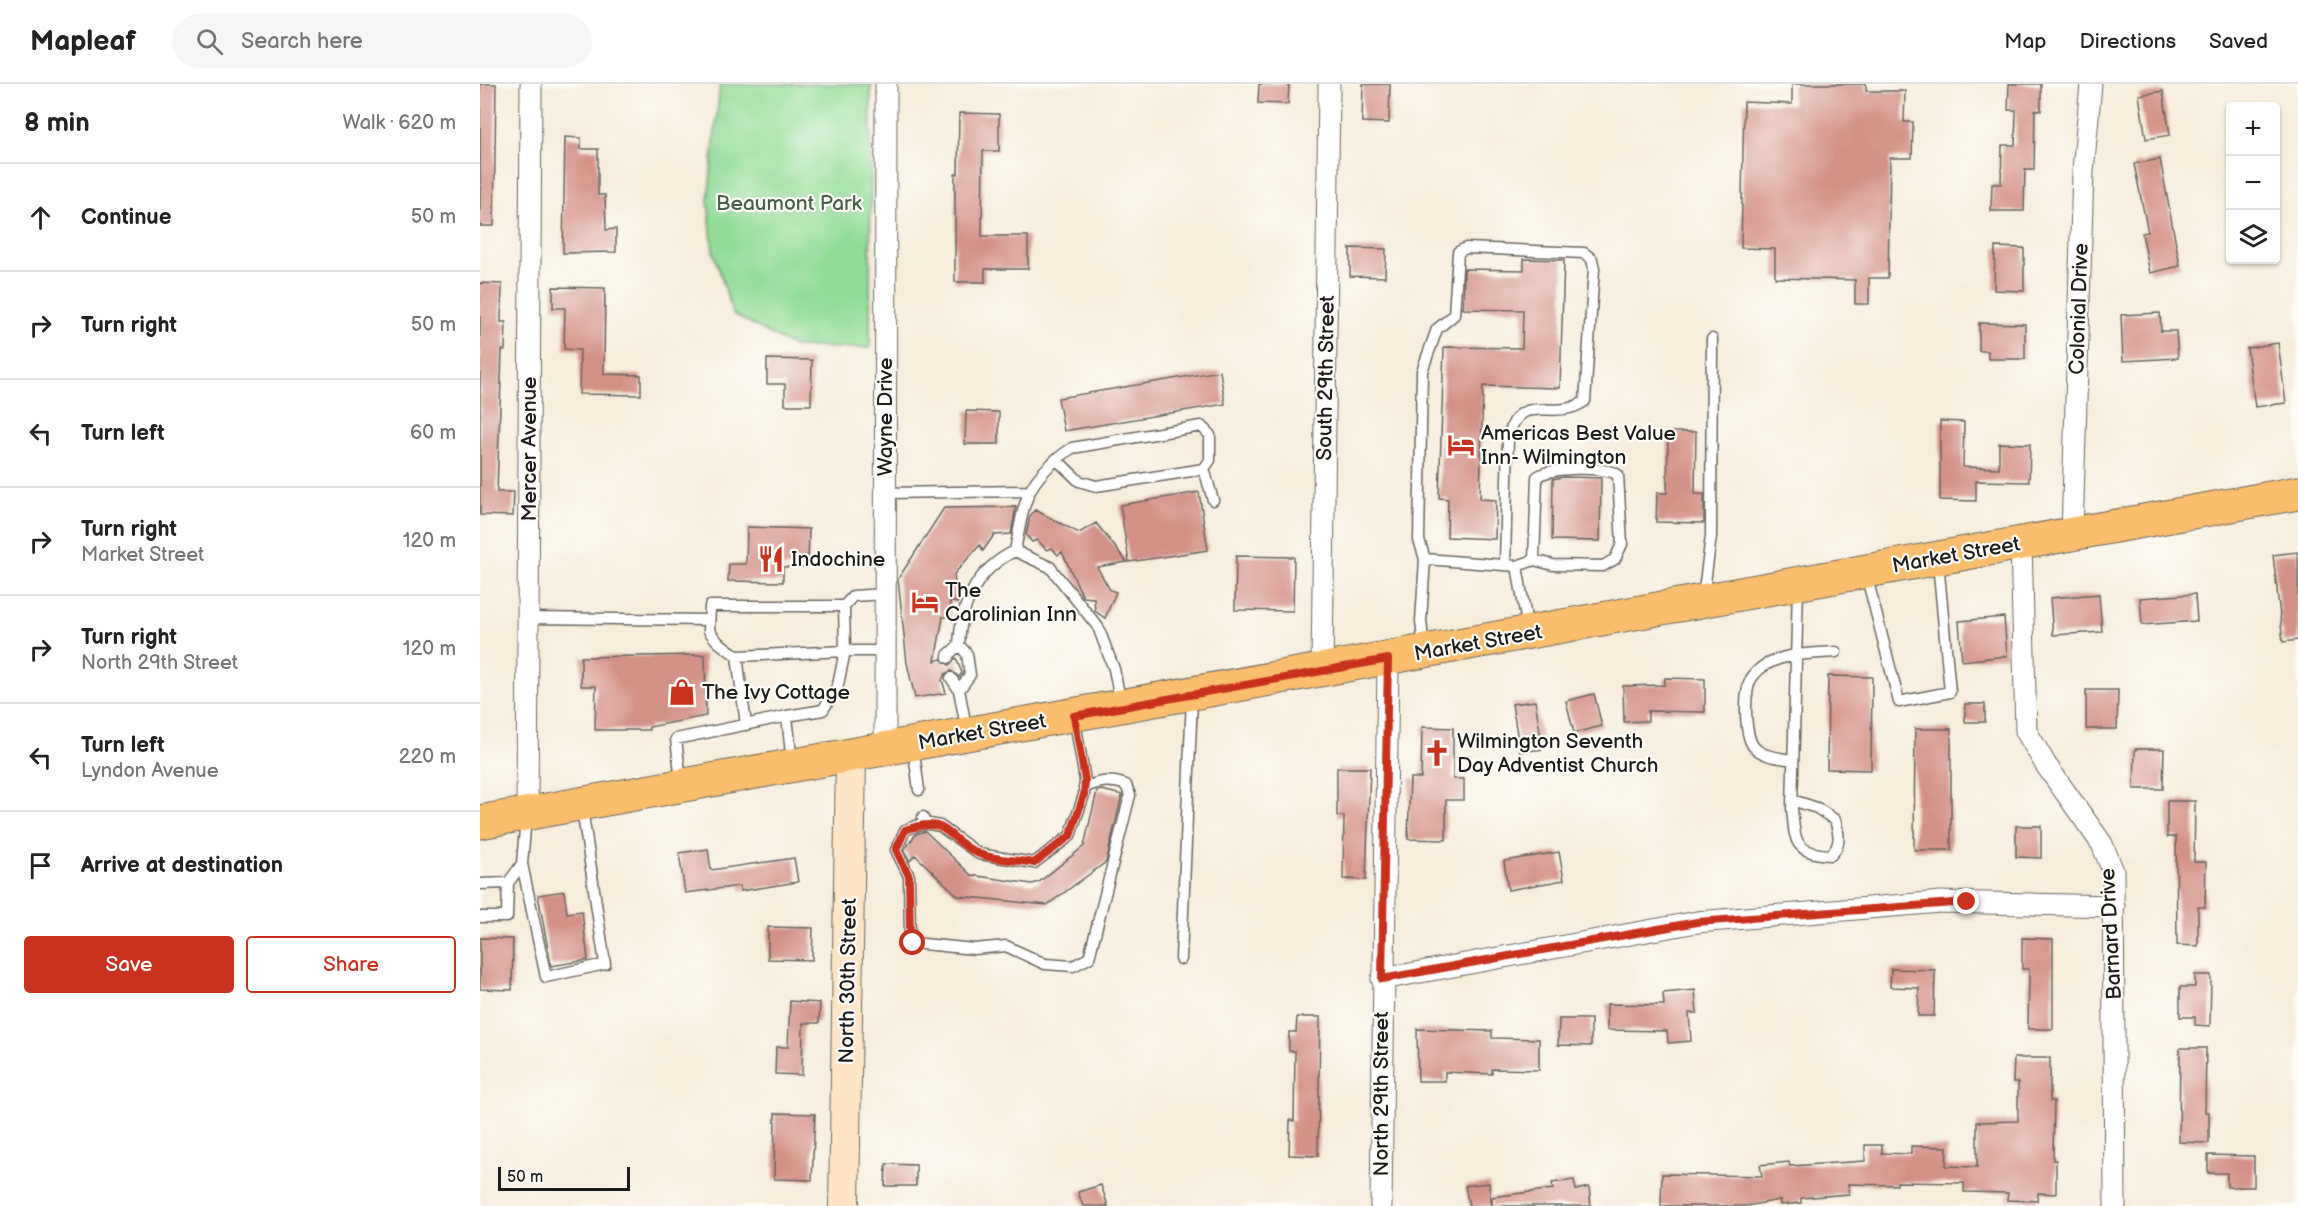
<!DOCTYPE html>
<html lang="en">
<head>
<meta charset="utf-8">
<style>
  :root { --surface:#fff; --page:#f6f6f6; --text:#222; --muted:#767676; --line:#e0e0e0; --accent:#c8321e }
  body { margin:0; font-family:"Balsamiq Sans",sans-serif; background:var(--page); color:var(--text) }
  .controls { position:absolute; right:18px; top:18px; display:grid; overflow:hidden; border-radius:6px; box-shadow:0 2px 4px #0004 }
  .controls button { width:54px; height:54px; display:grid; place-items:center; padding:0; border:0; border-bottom:2px solid var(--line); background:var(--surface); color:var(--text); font:30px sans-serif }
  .scale { position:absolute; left:18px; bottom:15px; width:132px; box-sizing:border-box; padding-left:6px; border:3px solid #1c1c1c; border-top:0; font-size:16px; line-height:21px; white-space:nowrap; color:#1c1c1c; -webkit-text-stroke:4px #fdfcf7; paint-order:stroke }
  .stop { position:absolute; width:18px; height:18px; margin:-14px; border:4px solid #c8321e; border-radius:50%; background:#fff }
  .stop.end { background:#c8321e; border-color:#fff; box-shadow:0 2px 6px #0008 }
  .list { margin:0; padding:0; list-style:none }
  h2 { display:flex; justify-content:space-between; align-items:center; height:78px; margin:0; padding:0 24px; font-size:26px }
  h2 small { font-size:20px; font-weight:400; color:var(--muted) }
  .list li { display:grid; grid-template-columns:39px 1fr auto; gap:18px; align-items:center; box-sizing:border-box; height:108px; padding:0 24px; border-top:2px solid var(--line) }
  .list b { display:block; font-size:22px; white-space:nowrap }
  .list p { margin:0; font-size:20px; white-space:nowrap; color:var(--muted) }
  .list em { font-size:20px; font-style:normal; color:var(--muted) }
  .actions { display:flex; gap:12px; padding:18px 24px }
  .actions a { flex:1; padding:14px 0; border:2px solid var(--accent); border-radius:6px; text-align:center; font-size:21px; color:var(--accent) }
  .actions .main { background:var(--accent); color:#fff }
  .icon { flex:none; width:33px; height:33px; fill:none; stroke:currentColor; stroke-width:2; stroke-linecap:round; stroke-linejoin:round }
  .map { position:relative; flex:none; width:1818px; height:1122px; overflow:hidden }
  header { display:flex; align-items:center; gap:36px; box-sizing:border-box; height:84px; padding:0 30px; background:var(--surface); border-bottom:2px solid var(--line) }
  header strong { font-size:28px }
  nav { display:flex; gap:33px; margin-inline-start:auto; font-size:21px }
  .search { width:420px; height:54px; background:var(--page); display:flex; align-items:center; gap:15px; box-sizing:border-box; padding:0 21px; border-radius:33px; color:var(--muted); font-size:22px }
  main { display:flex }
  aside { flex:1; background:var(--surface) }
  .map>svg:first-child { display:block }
  .green { fill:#93dc98; stroke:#587c5a; stroke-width:1.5 }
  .building { fill:#d39287 }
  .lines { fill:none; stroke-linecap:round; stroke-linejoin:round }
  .lane-casing { stroke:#68655f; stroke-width:13 }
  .street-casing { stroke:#68655f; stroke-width:23 }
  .secondary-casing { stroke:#68655f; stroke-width:32 }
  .primary-casing { stroke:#68655f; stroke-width:35 }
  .lane { stroke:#fff; stroke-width:10 }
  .street { stroke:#fff; stroke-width:21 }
  .secondary { stroke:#fde5c5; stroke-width:30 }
  .primary { stroke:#fabe6d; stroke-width:33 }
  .route { stroke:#c8321e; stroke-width:8 }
  .labels { text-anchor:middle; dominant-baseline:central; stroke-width:4.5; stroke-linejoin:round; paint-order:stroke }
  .park-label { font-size:21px; fill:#465f47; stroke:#fdfcf7 }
  .street-label { font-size:21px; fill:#1c1c1c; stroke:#fdfcf7 }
  .poi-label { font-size:21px; fill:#1c1c1c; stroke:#fdfcf7; text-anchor:start }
</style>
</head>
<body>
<header>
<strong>Mapleaf</strong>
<div class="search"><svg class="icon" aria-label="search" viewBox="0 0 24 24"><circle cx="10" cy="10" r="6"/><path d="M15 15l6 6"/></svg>Search here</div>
<nav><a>Map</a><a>Directions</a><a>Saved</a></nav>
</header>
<main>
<aside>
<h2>8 min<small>Walk · 620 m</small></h2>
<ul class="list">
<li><svg class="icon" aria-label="ahead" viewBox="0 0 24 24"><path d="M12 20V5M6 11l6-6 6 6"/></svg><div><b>Continue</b></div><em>50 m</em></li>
<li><svg class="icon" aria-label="right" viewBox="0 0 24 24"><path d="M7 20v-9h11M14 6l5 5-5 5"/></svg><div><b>Turn right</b></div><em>50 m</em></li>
<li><svg class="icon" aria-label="left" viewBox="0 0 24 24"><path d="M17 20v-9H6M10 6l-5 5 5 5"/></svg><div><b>Turn left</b></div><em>60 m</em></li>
<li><svg class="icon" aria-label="right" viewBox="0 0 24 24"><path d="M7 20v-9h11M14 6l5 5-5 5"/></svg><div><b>Turn right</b><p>Market Street</p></div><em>120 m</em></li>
<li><svg class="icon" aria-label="right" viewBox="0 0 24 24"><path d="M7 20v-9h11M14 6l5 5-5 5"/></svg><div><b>Turn right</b><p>North 29th Street</p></div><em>120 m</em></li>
<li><svg class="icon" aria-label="left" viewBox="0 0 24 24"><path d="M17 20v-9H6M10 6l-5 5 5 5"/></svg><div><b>Turn left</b><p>Lyndon Avenue</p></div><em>220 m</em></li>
<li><svg class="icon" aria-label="arrive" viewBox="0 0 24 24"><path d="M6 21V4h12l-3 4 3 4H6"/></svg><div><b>Arrive at destination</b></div></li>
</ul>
<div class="actions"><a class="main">Save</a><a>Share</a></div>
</aside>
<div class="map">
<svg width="1818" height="1122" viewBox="0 0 1818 1122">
  <rect width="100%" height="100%" fill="#fdfcf7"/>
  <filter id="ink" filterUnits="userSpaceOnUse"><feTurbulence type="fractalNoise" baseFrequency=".0167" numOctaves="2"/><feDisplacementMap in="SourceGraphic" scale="12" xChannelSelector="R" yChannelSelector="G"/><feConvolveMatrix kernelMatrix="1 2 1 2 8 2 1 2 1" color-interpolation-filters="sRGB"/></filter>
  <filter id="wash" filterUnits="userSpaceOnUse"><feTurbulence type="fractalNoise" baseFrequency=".008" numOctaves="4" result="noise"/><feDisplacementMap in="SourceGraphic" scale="24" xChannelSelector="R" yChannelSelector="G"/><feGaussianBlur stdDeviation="1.35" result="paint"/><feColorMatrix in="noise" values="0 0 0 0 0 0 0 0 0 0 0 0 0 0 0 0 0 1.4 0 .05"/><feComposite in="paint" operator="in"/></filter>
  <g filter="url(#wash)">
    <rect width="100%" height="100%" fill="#f6eddb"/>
    <path class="green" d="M 240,0 L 391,0 L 390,264 L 314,263 L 253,230 L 233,167 L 228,117 Z"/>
    <g id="blocks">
      <path class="building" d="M 0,0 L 16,0 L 14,142 L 0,142 Z
        M 779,0 L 809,0 L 808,20 L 778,19 Z
        M 883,0 L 910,0 L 909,39 L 882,38 Z
        M 1312,0 L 1386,0 L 1386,7 L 1425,7 L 1424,38 L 1433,38 L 1432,74 L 1410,74 L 1408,194 L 1389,194 L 1389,220 L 1375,220 L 1375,196 L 1295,194 L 1295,165 L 1261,164 L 1264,18 L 1312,20 Z
        M 1529,0 L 1561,0 L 1561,27 L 1555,26 L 1554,86 L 1545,86 L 1544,127 L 1511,127 L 1512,100 L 1521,100 L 1522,61 L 1535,61 L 1536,26 L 1528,26 Z
        M 1683,7 L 1690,51 L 1666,55 L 1659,11 Z
        M 479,29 L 519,30 L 519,67 L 503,67 L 502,152 L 548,152 L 548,185 L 505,185 L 505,198 L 475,198 L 475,90 L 478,90 Z
        M 85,53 L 101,54 L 101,65 L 118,65 L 118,111 L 125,111 L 126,146 L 136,145 L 136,168 L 83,169 Z
        M 1680,75 L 1700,182 L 1670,189 L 1662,149 L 1668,148 L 1654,80 Z
        M 1515,163 L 1544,164 L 1544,207 L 1514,206 Z
        M 870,164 L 906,165 L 905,193 L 870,192 Z
        M 1044,175 L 1084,176 L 1080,304 L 1003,302 L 1000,415 L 1016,416 L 1015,455 L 967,453 L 968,415 L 959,414 L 964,263 L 1042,264 L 1043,226 L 983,225 L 984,185 L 1044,186 Z
        M 0,199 L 22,200 L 21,238 L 26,238 L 25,266 L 22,266 L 17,408 L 34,408 L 33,432 L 0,431 Z
        M 73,203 L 125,204 L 124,290 L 161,291 L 161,311 L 99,310 L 100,266 L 84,265 L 85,224 L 73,224 Z
        M 1680,229 L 1681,247 L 1696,247 L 1698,274 L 1643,277 L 1641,231 Z
        M 1499,239 L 1545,240 L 1545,275 L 1508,275 L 1508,267 L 1499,267 Z
        M 1798,259 L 1806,319 L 1775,323 L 1767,264 Z
        M 287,275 L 332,276 L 331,321 L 305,321 L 305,300 L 287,300 Z
        M 740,287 L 745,320 L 584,347 L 578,314 Z
        M 486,327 L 519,328 L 519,360 L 485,360 Z
        M 1460,337 L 1484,338 L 1483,383 L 1519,384 L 1519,359 L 1550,360 L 1549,398 L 1496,397 L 1496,417 L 1460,416 Z
        M 1188,348 L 1216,348 L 1215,410 L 1224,410 L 1224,439 L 1176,438 L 1177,409 L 1187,409 Z
        M 1084,393 L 1121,394 L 1120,457 L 1072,456 L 1073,395 Z
        M 719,408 L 728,466 L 649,478 L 640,421 Z
        M 536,423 L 531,450 L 514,451 L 503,467 L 500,461 L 474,490 L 477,519 L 470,517 L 470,533 L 463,533 L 455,577 L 461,575 L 469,581 L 476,574 L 482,589 L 479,593 L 471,587 L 465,590 L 462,596 L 466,609 L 435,614 L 427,579 L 418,495 L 464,424 Z
        M 555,426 L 599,449 L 616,439 L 647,478 L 617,483 L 630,506 L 636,508 L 625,534 L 615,527 L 614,514 L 603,513 L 582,468 L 578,471 L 572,464 L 567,466 L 557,456 L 552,458 L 546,451 L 550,432 Z
        M 267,443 L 329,445 L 328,483 L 303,483 L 303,498 L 248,497 L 249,480 L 266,480 Z
        M 1818,468 L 1818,556 L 1803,558 L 1793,471 Z
        M 756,472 L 814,473 L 813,527 L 755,526 Z
        M 1619,510 L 1622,548 L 1573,551 L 1570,514 Z
        M 1715,510 L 1717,537 L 1662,541 L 1660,514 Z
        M 1524,533 L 1527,572 L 1482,577 L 1479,537 Z
        M 225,571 L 226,632 L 169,643 L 169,646 L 115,646 L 116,602 L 101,602 L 101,573 Z
        M 1348,592 L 1392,593 L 1391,686 L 1347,685 Z
        M 1185,594 L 1225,595 L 1225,628 L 1168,627 L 1168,637 L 1144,638 L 1143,602 L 1184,601 Z
        M 1606,606 L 1638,606 L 1637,645 L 1606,645 Z
        M 1114,610 L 1122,642 L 1094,649 L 1086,617 Z
        M 1055,617 L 1063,665 L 1040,668 L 1032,620 Z
        M 1485,620 L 1505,620 L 1505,638 L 1485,638 Z
        M 942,643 L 973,644 L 973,695 L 984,695 L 984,716 L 966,716 L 966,756 L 928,755 L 930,694 L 941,694 Z
        M 1435,645 L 1471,645 L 1471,766 L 1434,766 Z
        M 1655,665 L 1684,665 L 1683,705 L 1654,705 Z
        M 857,684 L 890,684 L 886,796 L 863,795 L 864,732 L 857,732 Z
        M 622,706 L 642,711 L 626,778 L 567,821 L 478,812 L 435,771 L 430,777 L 424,766 L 436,750 L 445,747 L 491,791 L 552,800 L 559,798 L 604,762 L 617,707 Z
        M 1687,717 L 1715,717 L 1714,778 L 1726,778 L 1725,823 L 1718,823 L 1718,862 L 1697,861 L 1696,753 L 1687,753 Z
        M 1536,742 L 1561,742 L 1561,774 L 1536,773 Z
        M 228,765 L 231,786 L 314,774 L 318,798 L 260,807 L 260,802 L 205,809 L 199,769 Z
        M 1079,768 L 1084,796 L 1028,806 L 1024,777 Z
        M 84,807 L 87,829 L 102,827 L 108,876 L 71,882 L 58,811 Z
        M 288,843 L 333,844 L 332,876 L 288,875 Z
        M 0,854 L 33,855 L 32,906 L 0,905 Z
        M 1542,854 L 1573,855 L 1573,945 L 1548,945 L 1549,885 L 1542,885 Z
        M 1411,885 L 1455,886 L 1454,932 L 1438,932 L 1439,904 L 1410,903 Z
        M 1715,891 L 1731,891 L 1730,942 L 1715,941 L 1715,933 L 1700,933 L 1700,903 L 1715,903 Z
        M 1215,906 L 1217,929 L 1209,929 L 1211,957 L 1188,959 L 1187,947 L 1127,946 L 1127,920 L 1184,921 L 1183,909 Z
        M 310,917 L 340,919 L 339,939 L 323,939 L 322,991 L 295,990 L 296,963 L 308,963 Z
        M 817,933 L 840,933 L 838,1072 L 809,1071 L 810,1036 L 814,1037 L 815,967 L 809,967 L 809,948 L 816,948 Z
        M 1079,935 L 1111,935 L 1111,962 L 1078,961 Z
        M 937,945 L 1012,947 L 1012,954 L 1059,955 L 1059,986 L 1012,985 L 1012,990 L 965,988 L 965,997 L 938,997 Z
        M 1700,964 L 1726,964 L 1725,1028 L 1729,1028 L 1729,1059 L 1699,1058 Z
        M 1534,974 L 1570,974 L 1570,1017 L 1574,1017 L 1573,1076 L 1576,1076 L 1576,1110 L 1558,1109 L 1557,1117 L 1527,1116 L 1528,1109 L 1484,1108 L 1484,1099 L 1417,1098 L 1417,1101 L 1368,1100 L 1369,1110 L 1321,1114 L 1321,1119 L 1300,1121 L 1300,1116 L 1266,1122 L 1181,1122 L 1182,1090 L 1282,1092 L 1280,1081 L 1309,1078 L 1310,1082 L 1385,1077 L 1385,1061 L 1402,1061 L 1402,1069 L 1431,1070 L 1431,1062 L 1467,1063 L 1466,1082 L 1497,1083 L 1497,1038 L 1538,1037 L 1538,998 L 1533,998 Z
        M 295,1029 L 335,1030 L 332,1096 L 294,1095 Z
        M 1728,1071 L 1774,1072 L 1774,1103 L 1747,1103 L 1747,1089 L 1728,1089 Z
        M 406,1080 L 436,1081 L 436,1102 L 405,1102 Z
        M 1094,1096 L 1096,1106 L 1109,1103 L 1111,1122 L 1012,1122 L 1012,1113 L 1073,1105 L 1072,1099 Z
        M 1009,1099 L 1011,1122 L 989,1122 L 985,1102 Z
        M 621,1101 L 628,1122 L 603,1122 L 598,1108 Z"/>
    </g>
  </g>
  <g filter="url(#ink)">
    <use href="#blocks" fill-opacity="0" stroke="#68655f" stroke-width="1.5"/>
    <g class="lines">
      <defs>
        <path id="lane" d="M 724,385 L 733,416
          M 405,409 L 548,407
          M 535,467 C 545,415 545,396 592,364 L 721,342 L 730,351 L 730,376 L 724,385 L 616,402 L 599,397 L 576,375
          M 1025,481 L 1028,354 C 1040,304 1073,340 1105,317 L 1114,185 L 1112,175 L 1104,169 L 986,164 L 978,168 L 974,231 L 957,245 L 942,287 L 939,456 L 945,475 L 1037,482 L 1054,476 L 1073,481 L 1123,482 L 1135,475 L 1142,460 L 1138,391 C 1126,382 1068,383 1057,393 L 1054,476
          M 1037,482 L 1048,546
          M 1386,490 L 1419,618 L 1470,608 L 1458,478
          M 1223,514 L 1231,452 L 1232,255
          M 48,534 L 229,536
          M 479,561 L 487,570 L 490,591 L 479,606
          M 944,564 L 941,537 L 945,475
          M 405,567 L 365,567 L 364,522 L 373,512 L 405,510
          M 257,572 L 365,567 L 358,601 L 343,626 L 307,632 L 312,679
          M 468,574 L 468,571 L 479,561 C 481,519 497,485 535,467 L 570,483 L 618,543 L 634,585 L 641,620
          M 471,594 L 479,606 L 487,648
          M 266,641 L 257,572 L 238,558 L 229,547 L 230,522 L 364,522
          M 433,662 L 439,706
          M 1313,676 C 1301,674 1283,673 1274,663 C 1264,652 1263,604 1273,592 C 1291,568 1330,570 1356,568
          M 201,697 L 196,655 L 307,632
          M 1312,716 L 1337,724 L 1355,736 C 1359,750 1362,759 1351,771 C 1314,769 1315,758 1312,724 L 1318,503
          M 443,733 L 444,739 L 460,742 L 499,770 L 554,779 L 590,752 L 604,711 L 605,696 L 594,632
          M 444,739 L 425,746 L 416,766 L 429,792 L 430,852 L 433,859 L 494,865 L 526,862 L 565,880 L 593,882 L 609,874 L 650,711 L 646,701 C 630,695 619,697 604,704
          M 42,780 L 66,893 L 125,880 L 102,724
          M 0,800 L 28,799
          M 0,833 L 27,833 L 28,799 L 42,780 L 46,733
          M 701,875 L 712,614"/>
        <path id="street" d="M 1592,450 L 1603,87 L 1611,0
          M 1541,459 L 1546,647 L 1566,681 L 1622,760 L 1633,787 L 1635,1122
          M 842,587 L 849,0
          M 405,666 L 406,0
          M 47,730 L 51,0
          M 902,895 L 1217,838 L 1461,818 L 1634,822
          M 901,1122 L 908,575"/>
        <path id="secondary" d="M 364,1122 L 371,672"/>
        <path id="primary" d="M 0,738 L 1818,409"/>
      </defs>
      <use href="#lane" class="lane-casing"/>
      <use href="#street" class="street-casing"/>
      <use href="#secondary" class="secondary-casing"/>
      <use href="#primary" class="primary-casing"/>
      <use href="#lane" class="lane"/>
      <use href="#street" class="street"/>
      <use href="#secondary" class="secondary"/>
      <use href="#primary" class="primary"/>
    </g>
  </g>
  <g class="lines" filter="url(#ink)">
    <path class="route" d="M 433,859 L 430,852 L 429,792 L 416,766 L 425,746 C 469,730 465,755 499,770 C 515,776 537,776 554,779 L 590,752 L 604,711 L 605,696 L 594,632 L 908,575 L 902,895 L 1217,838 L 1487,818"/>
  </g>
  <defs>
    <symbol id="hotel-bare" viewBox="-9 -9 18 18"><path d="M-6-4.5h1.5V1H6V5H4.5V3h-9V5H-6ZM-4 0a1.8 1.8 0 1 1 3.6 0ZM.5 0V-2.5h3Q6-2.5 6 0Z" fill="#c8321e" stroke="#fdfcf7" stroke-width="2.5" paint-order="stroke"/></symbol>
    <symbol id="restaurant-bare" viewBox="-9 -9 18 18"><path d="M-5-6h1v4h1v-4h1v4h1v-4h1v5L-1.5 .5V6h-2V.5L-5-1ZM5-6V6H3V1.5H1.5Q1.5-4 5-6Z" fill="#c8321e" stroke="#fdfcf7" stroke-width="2.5" paint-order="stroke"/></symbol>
    <symbol id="shop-bare" viewBox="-9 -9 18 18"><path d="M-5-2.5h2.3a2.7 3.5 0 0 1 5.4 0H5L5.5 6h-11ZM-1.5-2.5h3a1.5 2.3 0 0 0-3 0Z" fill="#c8321e" stroke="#fdfcf7" stroke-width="2.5" paint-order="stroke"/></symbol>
    <symbol id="church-bare" viewBox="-9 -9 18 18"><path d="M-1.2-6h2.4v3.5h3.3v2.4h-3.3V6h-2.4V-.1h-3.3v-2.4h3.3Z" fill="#c8321e" stroke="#fdfcf7" stroke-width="2.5" paint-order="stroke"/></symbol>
  </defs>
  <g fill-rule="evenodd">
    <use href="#hotel-bare" x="962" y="342" width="38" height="38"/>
    <use href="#restaurant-bare" x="272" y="456" width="38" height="38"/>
    <use href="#hotel-bare" x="426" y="499" width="38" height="38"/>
    <use href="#shop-bare" x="183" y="589" width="38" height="38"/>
    <use href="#church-bare" x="938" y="650" width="38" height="38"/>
  </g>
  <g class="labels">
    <g class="park-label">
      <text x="309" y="119">Beaumont Park</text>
    </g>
    <g class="street-label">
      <text transform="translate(1599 225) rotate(-88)">Colonial Drive</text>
      <text transform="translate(846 294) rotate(-89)">South 29th Street</text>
      <text transform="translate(405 333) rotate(-90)">Wayne Drive</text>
      <text transform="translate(49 365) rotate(-90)">Mercer Avenue</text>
      <text transform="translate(1476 471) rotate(-10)">Market Street</text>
      <text transform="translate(998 559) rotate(-10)">Market Street</text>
      <text transform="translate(502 648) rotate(-10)">Market Street</text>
      <text transform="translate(1631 850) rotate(-93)">Barnard Drive</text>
      <text transform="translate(368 897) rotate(-89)">North 30th Street</text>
      <text transform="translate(901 1010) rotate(-90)">North 29th Street</text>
    </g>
    <g class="poi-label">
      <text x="1001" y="349">Americas Best Value<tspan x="1001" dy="24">Inn- Wilmington</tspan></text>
      <text x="311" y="475">Indochine</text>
      <text x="465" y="506">The<tspan x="465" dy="24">Carolinian Inn</tspan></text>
      <text x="222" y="608">The Ivy Cottage</text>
      <text x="977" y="657">Wilmington Seventh<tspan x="977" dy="24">Day Adventist Church</tspan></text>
    </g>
  </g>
</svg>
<div class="controls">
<button>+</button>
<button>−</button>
<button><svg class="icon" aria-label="layers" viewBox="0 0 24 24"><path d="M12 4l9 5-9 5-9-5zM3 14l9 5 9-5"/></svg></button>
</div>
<div class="scale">50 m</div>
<div class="stop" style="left:433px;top:859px"></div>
<div class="stop end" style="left:1487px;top:818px"></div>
</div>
</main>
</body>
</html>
